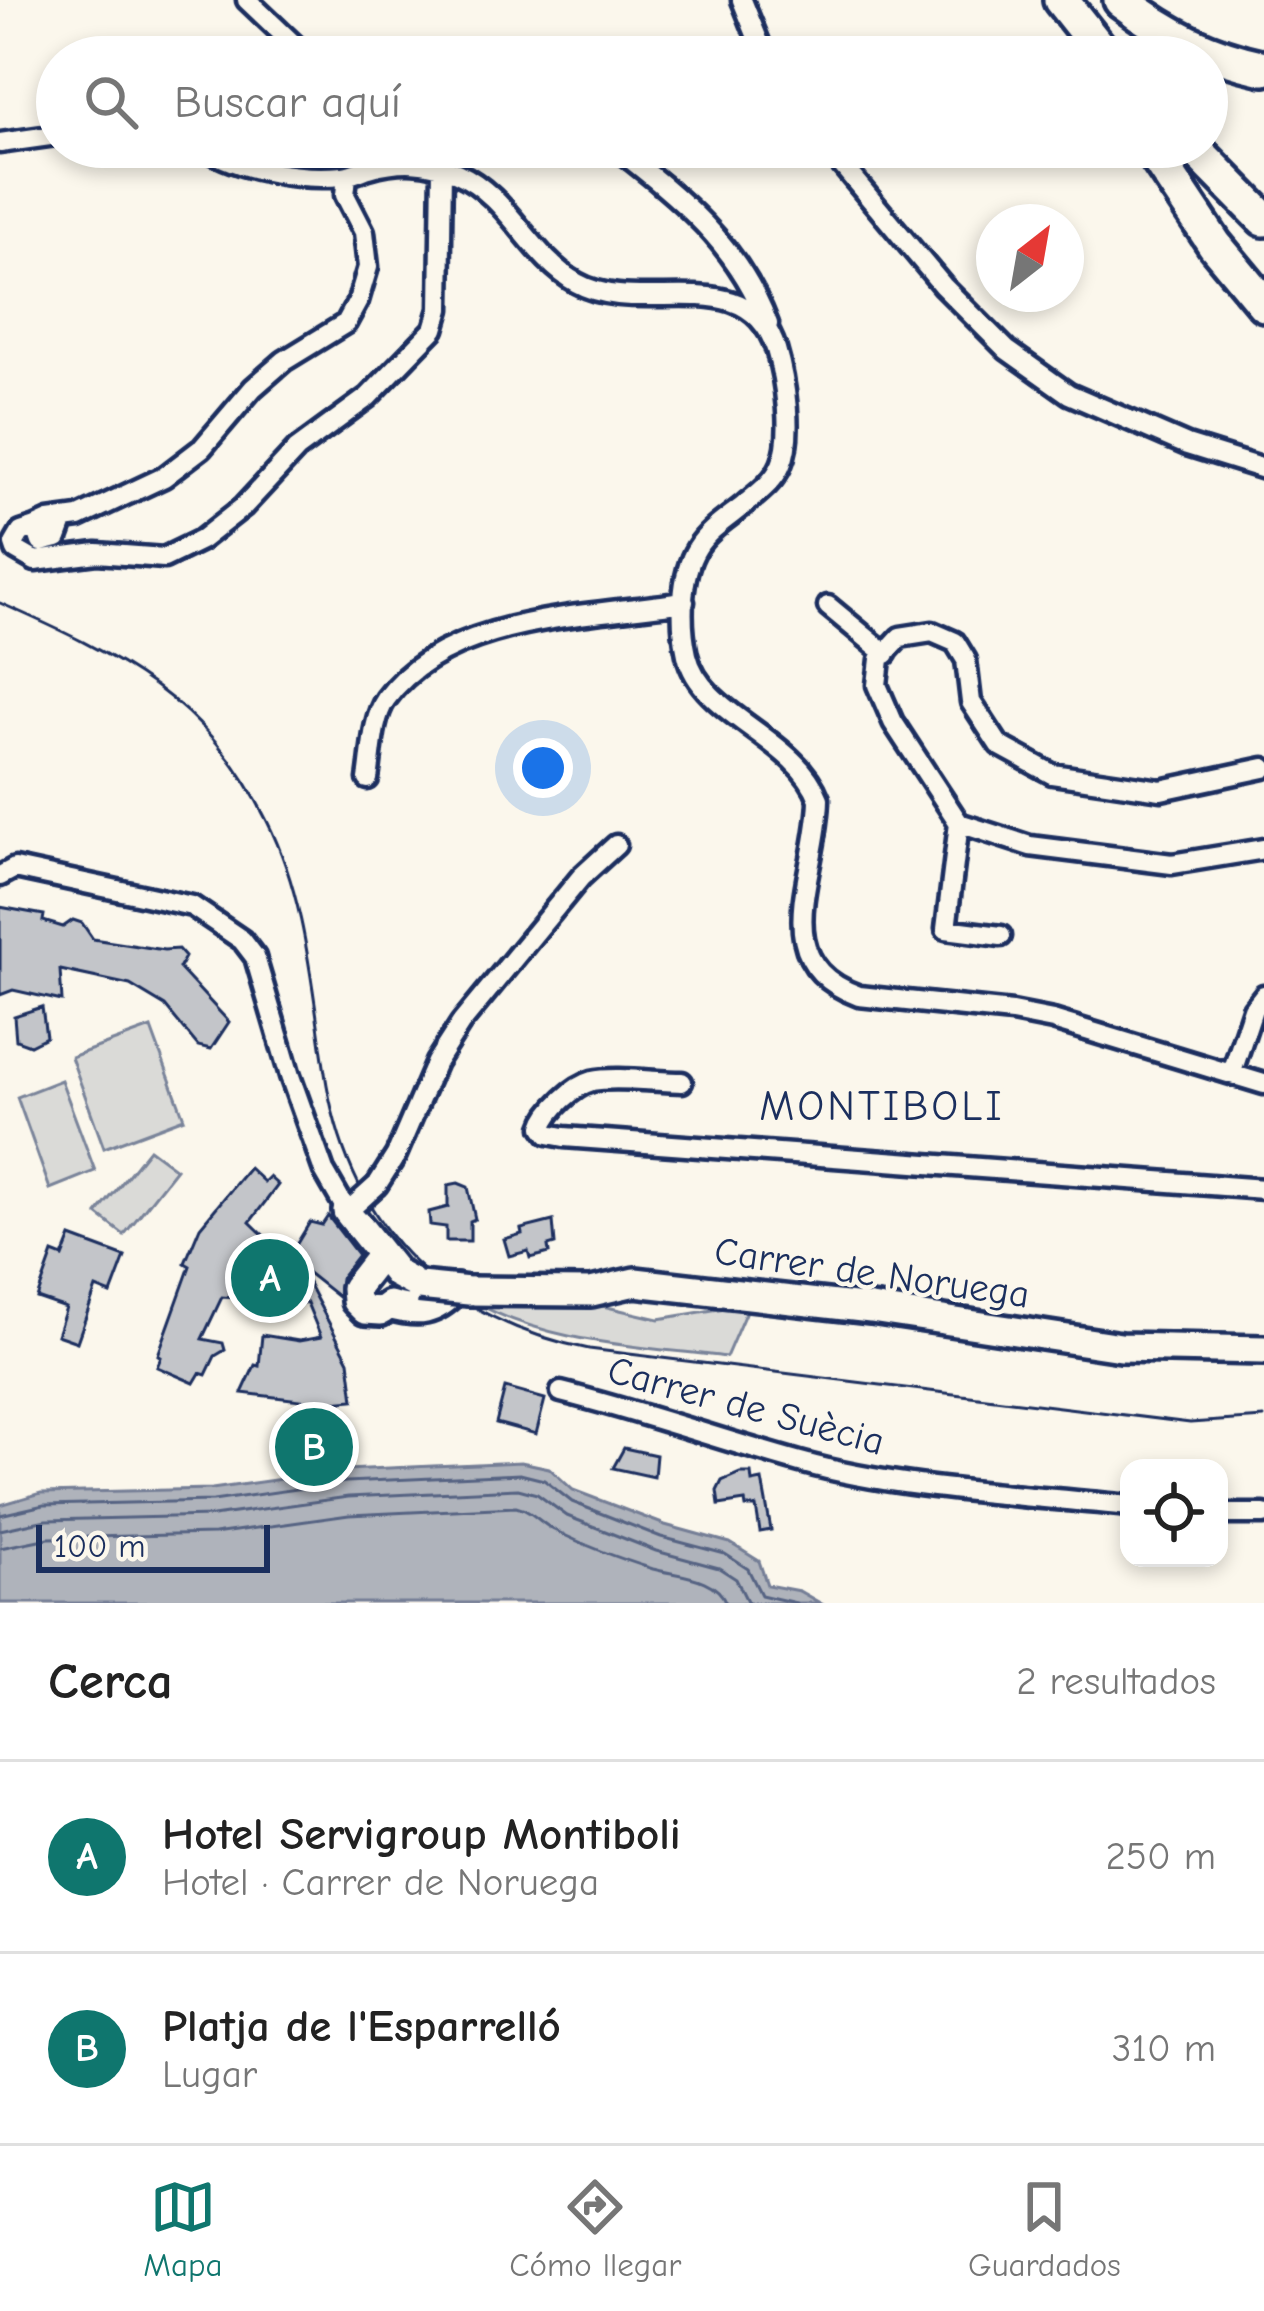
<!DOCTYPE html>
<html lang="es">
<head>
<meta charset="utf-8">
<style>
  :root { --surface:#fff; --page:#f2f2f2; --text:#222; --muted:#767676; --line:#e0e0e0; --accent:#0f766e }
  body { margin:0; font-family:"Comic Neue",sans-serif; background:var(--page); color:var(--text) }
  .controls { position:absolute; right:36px; bottom:36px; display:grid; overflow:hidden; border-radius:24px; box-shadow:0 6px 18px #0003 }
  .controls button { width:108px; height:108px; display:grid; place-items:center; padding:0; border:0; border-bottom:3px solid var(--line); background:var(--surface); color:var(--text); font:60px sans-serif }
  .compass { position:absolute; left:976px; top:204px; width:108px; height:108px; border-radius:50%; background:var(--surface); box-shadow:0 6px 18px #0003; rotate:31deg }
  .scale { position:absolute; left:36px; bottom:30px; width:234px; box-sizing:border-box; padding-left:12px; border:6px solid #1b2f5e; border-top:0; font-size:33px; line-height:42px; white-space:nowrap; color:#1b2f5e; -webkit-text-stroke:9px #fbf7ec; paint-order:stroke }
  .you { position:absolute; left:543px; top:768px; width:42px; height:42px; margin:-30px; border:9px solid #fff; border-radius:50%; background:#1a73e8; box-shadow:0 0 0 18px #1a73e833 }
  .badge { display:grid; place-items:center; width:78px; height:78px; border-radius:50%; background:var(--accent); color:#fff; font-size:39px; font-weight:700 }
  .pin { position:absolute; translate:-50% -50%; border:6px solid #fff; box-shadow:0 3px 12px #0006 }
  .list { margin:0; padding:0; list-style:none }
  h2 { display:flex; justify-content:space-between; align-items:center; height:156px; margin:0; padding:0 48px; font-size:51px }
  h2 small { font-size:39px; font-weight:400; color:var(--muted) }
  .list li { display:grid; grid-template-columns:78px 1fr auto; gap:36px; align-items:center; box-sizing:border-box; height:192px; padding:0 48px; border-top:3px solid var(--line) }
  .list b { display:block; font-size:45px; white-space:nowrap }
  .list p { margin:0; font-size:39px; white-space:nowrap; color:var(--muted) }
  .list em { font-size:39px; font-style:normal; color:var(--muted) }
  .icon { flex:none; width:66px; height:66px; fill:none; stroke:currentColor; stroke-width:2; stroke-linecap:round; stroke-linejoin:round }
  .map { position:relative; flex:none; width:1264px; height:1603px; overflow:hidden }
  .search { position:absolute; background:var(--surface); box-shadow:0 6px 18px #0003; left:36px; right:36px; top:36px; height:132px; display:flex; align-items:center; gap:30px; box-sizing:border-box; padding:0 42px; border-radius:66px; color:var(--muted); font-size:45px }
  .sheet { height:540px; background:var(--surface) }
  nav { display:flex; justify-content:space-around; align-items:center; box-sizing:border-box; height:168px; border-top:3px solid var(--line); background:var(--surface); font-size:33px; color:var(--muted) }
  nav a { display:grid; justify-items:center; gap:6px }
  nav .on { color:var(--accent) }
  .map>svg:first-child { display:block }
  .green { fill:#dadad7; stroke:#7a849a; stroke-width:3 }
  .water { fill:#afb3bb; stroke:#747e96; stroke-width:3 }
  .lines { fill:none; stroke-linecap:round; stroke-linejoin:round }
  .shore { stroke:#566483; stroke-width:3 }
  .building { fill:#c3c5c9; stroke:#1b2f5e; stroke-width:3 }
  .street-casing { stroke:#1b2f5e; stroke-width:27 }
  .secondary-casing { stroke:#1b2f5e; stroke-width:36 }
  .highway-casing { stroke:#1b2f5e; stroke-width:42 }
  .street { stroke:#fbf7ec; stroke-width:18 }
  .secondary { stroke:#fbf7ec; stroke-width:27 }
  .highway { stroke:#fbf7ec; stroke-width:33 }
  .tram { stroke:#1b2f5e; stroke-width:3 }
  .street-bridge-casing { stroke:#1b2f5e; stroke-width:27; stroke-linecap:butt }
  .secondary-bridge-casing { stroke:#1b2f5e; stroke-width:36; stroke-linecap:butt }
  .street-bridge { stroke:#fbf7ec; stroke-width:18 }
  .secondary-bridge { stroke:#fbf7ec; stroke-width:27 }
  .labels { text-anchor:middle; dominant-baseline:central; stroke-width:9; stroke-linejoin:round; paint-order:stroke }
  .street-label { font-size:39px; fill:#1b2f5e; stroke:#fbf7ec }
  .neighbourhood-label { font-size:42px; letter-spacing:3px; fill:#1b2f5e; stroke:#fbf7ec }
</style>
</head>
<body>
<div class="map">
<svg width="1264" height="1603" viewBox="0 0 1264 1603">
  <rect width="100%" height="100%" fill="#fbf7ec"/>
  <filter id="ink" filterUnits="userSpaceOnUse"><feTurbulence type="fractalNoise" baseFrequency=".00833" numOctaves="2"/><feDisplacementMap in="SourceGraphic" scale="24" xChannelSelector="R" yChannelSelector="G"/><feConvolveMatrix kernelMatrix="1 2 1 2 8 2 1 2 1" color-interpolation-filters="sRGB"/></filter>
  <g filter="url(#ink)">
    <path class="green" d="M 151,1028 L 184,1118 L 104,1148 L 71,1057 Z
      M 61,1080 L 95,1171 L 50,1189 L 17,1097 Z
      M 149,1149 L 176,1169 L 124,1235 L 97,1214 Z
      M 469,1299 L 585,1302 L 659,1319 L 749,1304 L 726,1357 C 640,1346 545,1344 469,1299 Z"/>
    <path class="water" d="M 521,1462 L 549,1468 L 573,1490 L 665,1525 L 730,1543 L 759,1561 L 767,1585 L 799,1591 L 820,1603 L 0,1603 L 0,1505 L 41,1493 L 212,1489 L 345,1470 Z"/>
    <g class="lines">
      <path class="shore" d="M 0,1515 L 44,1505 L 213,1501 L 346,1482 L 520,1474 L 544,1480 L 572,1502 L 661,1537 L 725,1554 L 748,1569 L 761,1595 L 796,1603
        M 0,1530 L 46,1520 L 213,1516 L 348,1497 L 518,1489 L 537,1494 L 567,1516 L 656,1551 L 719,1568 L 736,1579 L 748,1603
        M 0,1548 L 49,1538 L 214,1534 L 349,1515 L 516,1507 C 533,1511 541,1524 556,1531 C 586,1546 621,1559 653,1569 C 678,1576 716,1576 726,1603"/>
    </g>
    <path class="building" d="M 0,907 L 44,915 L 43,921 L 63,927 L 73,920 L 82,923 L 93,939 L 164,950 L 178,949 L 185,957 L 179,968 L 229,1022 L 211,1049 L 198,1046 L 165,1006 L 130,985 L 60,970 L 62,1001 L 13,990 L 0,995 Z
      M 42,1007 L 46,1037 L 30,1045 L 16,1040 L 14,1016 Z
      M 249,1168 L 264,1182 L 269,1177 L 278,1185 L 250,1222 L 290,1261 L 290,1244 L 296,1245 L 310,1222 L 322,1225 L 328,1216 L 358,1255 L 340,1278 L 338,1297 L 299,1266 L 349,1361 L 354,1400 L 309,1404 L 309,1401 L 242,1393 L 255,1365 L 259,1366 L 262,1335 L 299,1341 L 321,1337 L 307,1303 L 222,1297 L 202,1339 L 223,1343 L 225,1350 L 215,1356 L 206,1375 L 200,1373 L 194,1383 L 157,1367 L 161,1357 L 158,1355 L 190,1266 L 185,1263 L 200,1227 Z
      M 458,1183 L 468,1187 L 475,1219 L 470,1221 L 470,1241 L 446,1241 L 446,1227 L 430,1225 L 429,1212 L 448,1207 L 448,1185 Z
      M 553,1221 L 555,1244 L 548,1246 L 549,1253 L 530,1258 L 528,1251 L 509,1256 L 504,1239 L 522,1234 L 521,1229 Z
      M 71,1237 L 125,1257 L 111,1294 L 96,1288 L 77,1342 L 57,1335 L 66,1308 L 37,1298 L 53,1253 L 63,1257 Z
      M 505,1388 L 545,1399 L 536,1434 L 496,1423 Z
      M 624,1448 L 656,1455 L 654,1477 L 613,1468 Z
      M 740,1473 L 751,1473 L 752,1482 L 762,1480 L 771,1530 L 760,1532 L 756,1507 L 746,1507 L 745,1501 L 719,1505 L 717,1491 L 722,1481 Z"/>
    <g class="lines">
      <defs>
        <path id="street" d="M 247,0 L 307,57
          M 742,0 L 765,57
          M 0,143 L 57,135
          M 203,147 C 240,171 299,180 343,176 C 352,175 360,171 369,168 C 400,159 427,160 457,173 C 509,196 529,256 577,283 C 640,319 748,259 776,349 C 785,379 794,436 781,465 C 774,482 757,494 744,505 C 728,518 708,530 697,548 C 680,575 680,624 687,655 C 700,715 796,737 819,799 C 818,875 763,961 859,996 L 1012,1012 L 1053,1020 L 1264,1084
          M 615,147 C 681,199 738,244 768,324
          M 827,147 L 943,286 L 1007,350 L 1069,394 L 1187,445 L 1264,469
          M 64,519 L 57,538 L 41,542 L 36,527 L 49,521 L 79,517 L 164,477 L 202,448 L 253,388 L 284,361 L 346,323 L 358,301 L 368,267 L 364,232 L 345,195 L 347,176
          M 36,527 L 21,532 L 14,544 L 16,550 L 35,561 L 97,553 L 164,558 L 201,540 L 243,507 L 297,449 L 368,397 L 434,329 L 440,309 L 442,167
          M 828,606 L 886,654
          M 1264,768 L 1161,790 L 1052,774 L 999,745 L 971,702 L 966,660 L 955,642 L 932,632 L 900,637 L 880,659 L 877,685 L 893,722 L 959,823 L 1030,846 L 1172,864 L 1264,849
          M 368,779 C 372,756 372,719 386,699 C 445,616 592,616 684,602
          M 959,823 L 946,929 L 1001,936
          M 0,876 L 15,868 L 192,906 L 242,940 L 255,957 L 290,1076 L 324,1171 L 347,1211 L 354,1206
          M 1232,1072 L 1253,1009 L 1264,995
          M 682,1082 C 657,1082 615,1076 592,1081 C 574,1086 548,1110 543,1127 L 548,1134 L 564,1137 L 1264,1189
          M 377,1185 L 396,1155 L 436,1062 L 461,1023 L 581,877 L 616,845
          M 561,1392 C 642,1412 720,1440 800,1462 C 900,1490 1025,1495 1129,1506
          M 1219,1514 L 1264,1514"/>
        <path id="secondary" d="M 347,1211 L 397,1274 L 419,1286
          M 380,1256 L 355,1288 L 356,1301 L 365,1310 L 381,1311 L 389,1305 C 419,1314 434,1312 456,1289
          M 469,1291 L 591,1292 L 635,1282 L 871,1309 L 1121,1347 L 1264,1350"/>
        <path id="highway" d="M 1061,0 L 1106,57
          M 1121,0 C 1167,35 1208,56 1264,68
          M 1150,147 L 1215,245 L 1264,304
          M 1193,147 L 1264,219"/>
      </defs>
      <use href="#street" class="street-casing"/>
      <use href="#secondary" class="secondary-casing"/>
      <use href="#highway" class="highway-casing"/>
      <use href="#street" class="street"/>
      <use href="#secondary" class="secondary"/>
      <use href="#highway" class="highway"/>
      <path class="tram" d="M 0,603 C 118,655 207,699 267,821 C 308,903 312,996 327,1085 C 353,1232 446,1320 589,1349 L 1190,1423 L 1264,1418"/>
      <defs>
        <path id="street-bridge" d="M 356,1204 L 377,1185"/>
        <path id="secondary-bridge" d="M 419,1286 L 469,1291"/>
      </defs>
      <use href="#street-bridge" class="street-bridge-casing"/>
      <use href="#secondary-bridge" class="secondary-bridge-casing"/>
      <use href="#street-bridge" class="street-bridge"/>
      <use href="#secondary-bridge" class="secondary-bridge"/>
    </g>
  </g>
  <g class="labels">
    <g class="street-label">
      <text transform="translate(872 1273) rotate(8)">Carrer de Noruega</text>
      <text transform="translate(746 1406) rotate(15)">Carrer de Suècia</text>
    </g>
    <g class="neighbourhood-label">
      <text x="882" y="1106">MONTIBOLI</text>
    </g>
  </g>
</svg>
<div class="controls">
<button><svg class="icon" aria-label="locate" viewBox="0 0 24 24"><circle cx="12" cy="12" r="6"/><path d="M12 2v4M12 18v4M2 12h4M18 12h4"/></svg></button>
</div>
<svg class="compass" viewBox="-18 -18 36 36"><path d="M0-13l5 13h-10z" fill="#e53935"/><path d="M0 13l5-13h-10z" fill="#767676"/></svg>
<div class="scale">100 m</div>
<div class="you"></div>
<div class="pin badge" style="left:270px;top:1278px">A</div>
<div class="pin badge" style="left:314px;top:1447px">B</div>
<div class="search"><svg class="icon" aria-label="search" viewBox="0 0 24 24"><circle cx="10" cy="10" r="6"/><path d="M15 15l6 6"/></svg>Buscar aquí</div>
</div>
<section class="sheet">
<h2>Cerca<small>2 resultados</small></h2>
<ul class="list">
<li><span class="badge">A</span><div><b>Hotel Servigroup Montiboli</b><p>Hotel · Carrer de Noruega</p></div><em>250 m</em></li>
<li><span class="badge">B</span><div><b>Platja de l'Esparrelló</b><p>Lugar</p></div><em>310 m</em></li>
</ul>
</section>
<nav>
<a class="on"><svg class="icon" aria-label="map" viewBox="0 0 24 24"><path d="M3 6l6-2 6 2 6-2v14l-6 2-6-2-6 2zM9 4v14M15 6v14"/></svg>Mapa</a>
<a><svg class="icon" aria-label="directions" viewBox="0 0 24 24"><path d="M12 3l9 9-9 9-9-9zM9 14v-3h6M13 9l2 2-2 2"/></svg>Cómo llegar</a>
<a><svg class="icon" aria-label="saved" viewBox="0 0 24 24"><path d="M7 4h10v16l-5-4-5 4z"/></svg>Guardados</a>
</nav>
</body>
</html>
